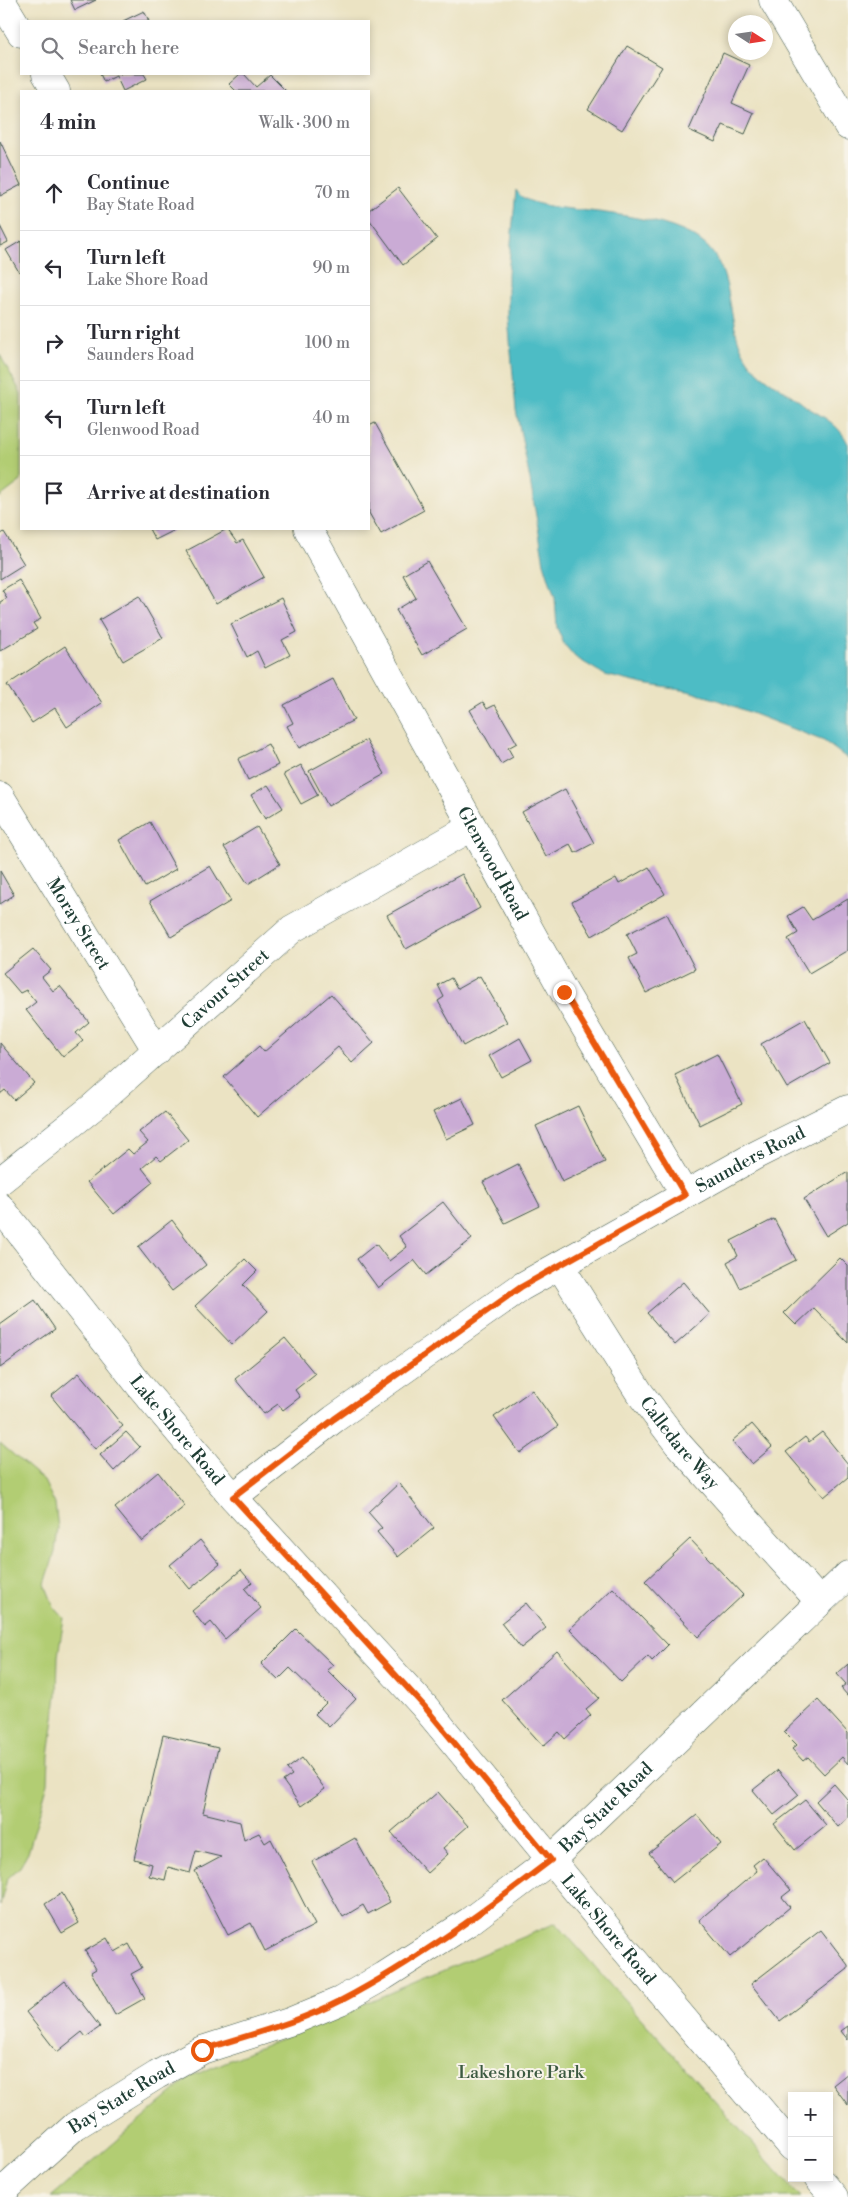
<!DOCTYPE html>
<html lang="en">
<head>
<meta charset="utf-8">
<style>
  :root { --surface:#fff; --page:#f2f2f3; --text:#2b2b33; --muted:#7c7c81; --line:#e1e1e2 }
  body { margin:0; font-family:"Libre Bodoni",serif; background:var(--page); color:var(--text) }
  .controls { position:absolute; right:15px; bottom:15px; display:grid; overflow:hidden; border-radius:0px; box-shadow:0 2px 8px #0003 }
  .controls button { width:45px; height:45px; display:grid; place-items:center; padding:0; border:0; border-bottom:1px solid var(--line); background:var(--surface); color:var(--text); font:25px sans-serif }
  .compass { position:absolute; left:728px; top:15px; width:45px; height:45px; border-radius:50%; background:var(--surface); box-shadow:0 2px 8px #0003; rotate:102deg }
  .stop { position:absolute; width:15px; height:15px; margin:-11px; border:4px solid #ea580c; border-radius:50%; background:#fff }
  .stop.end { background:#ea580c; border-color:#fff; box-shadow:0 1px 5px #0008 }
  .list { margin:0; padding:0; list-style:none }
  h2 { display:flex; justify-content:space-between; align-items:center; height:65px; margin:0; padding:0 20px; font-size:21px }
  h2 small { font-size:16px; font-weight:400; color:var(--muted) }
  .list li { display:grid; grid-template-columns:32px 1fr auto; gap:15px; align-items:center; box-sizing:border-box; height:75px; padding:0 20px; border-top:1px solid var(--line) }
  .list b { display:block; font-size:19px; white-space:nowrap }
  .list p { margin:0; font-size:16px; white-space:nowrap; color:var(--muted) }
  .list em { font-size:16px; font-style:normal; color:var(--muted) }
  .icon { flex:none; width:28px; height:28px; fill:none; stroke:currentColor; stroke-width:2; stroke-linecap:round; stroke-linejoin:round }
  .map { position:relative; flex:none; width:848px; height:2197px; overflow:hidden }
  .search { position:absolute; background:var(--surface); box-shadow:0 2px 8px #0003; left:20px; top:20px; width:350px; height:55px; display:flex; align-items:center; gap:12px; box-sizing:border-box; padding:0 18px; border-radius:0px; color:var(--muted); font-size:19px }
  .panel { position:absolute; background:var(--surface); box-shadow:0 2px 8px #0003; left:20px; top:90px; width:350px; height:440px; border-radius:0px }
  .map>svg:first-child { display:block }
  .green { fill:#b2cd73; stroke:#688554 }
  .water { fill:#4ebcc5; stroke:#367c7c }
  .building { fill:#caabd5 }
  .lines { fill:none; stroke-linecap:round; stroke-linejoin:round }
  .minor-casing { stroke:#3e5649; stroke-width:29 }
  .minor { stroke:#fff; stroke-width:28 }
  .route { stroke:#ea580c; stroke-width:6 }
  .labels { text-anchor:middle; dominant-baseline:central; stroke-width:4; stroke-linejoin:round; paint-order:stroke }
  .street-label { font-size:18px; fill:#1f3d34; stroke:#f7f3e8 }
  .park-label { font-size:18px; fill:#3c5a41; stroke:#f7f3e8 }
</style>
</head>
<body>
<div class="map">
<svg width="848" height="2197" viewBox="0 0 848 2197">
  <rect width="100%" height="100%" fill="#f7f3e8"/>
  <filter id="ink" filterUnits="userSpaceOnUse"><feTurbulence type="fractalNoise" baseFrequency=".02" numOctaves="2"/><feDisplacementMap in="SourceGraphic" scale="10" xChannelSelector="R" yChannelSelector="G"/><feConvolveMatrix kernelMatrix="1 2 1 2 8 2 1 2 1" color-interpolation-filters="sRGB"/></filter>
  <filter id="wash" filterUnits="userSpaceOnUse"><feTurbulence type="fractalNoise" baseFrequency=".0096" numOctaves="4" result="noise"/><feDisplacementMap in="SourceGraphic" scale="20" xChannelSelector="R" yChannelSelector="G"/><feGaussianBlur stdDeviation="1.12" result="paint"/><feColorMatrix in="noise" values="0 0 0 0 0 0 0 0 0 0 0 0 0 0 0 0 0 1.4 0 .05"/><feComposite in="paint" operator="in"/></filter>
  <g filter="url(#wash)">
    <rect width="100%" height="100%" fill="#ebe3c3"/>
    <path class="green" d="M 0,355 L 21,393 L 21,481 L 0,497 Z
      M 0,1443 L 44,1481 L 55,1504 L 58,1528 L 55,1552 L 45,1584 L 54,1607 L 64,1618 L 58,1656 L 57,1695 L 49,1756 L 48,1783 L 28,1853 L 20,1867 L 7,1879 L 0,1905 Z
      M 556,1923 L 800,2197 L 51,2197 L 192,2076 Z"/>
    <path class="water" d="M 516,190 C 518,193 521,197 524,198 C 539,208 586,210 606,213 C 634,217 667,222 693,236 C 739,261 723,320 746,357 C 757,376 778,385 795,398 C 800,401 805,406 810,409 C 826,418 841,427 848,444 L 848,759 L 824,741 L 715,699 L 688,691 L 643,684 L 605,675 L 575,657 L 564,644 L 557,628 L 555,598 L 544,563 L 530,480 L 516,410 L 508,317 L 508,274 Z"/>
    <g id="blocks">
      <path class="building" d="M 70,0 L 96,0 L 75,10 Z
        M 144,11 L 149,21 L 123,21 Z
        M 627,46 L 662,67 L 622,130 L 588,109 Z
        M 723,53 L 749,65 L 732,103 L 754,113 L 745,134 L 723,125 L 715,142 L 689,130 Z
        M 100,74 L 144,74 L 147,79 L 123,91 L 116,76 L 104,82 Z
        M 240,74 L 244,74 L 256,87 L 270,75 L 286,91 L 236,91 L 229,84 Z
        M 0,141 L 21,185 L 0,196 Z
        M 398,188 L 437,239 L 403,265 L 369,219 L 369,210 Z
        M 0,226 L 8,242 L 0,246 Z
        M 21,241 L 21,271 L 19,272 L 6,250 Z
        M 375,423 L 424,510 L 381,534 L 369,513 L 369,426 Z
        M 149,529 L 177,529 L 155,540 Z
        M 227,529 L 237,543 L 243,540 L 264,577 L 216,604 L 186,551 Z
        M 4,532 L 24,564 L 0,579 L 0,535 Z
        M 427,561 L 467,629 L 422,655 L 396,610 L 416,598 L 403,575 Z
        M 19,580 L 41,619 L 33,623 L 37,629 L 0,651 L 0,602 L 7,598 L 2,590 Z
        M 139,596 L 163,638 L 123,661 L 99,620 Z
        M 281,598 L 297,632 L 282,640 L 290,655 L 265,668 L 257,651 L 247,657 L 231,624 Z
        M 65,646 L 102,703 L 67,727 L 55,708 L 32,723 L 7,685 Z
        M 333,679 L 354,720 L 299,748 L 287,726 L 293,723 L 284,705 Z
        M 483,702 L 487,709 L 495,705 L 517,743 L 508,748 L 513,757 L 501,764 L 470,710 Z
        M 366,740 L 385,774 L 328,806 L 309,771 Z
        M 268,744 L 278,765 L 248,780 L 238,759 Z
        M 301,765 L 318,795 L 301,804 L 284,774 Z
        M 268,785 L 283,808 L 265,819 L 251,795 Z
        M 565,789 L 594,843 L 575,853 L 570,844 L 546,857 L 522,812 Z
        M 150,822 L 176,869 L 145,887 L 119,840 Z
        M 257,827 L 280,864 L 248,884 L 224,847 Z
        M 210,866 L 231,901 L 171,937 L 150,901 Z
        M 649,867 L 665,894 L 592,936 L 572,902 L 616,878 L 619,884 Z
        M 0,871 L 14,895 L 0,904 Z
        M 462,874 L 480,908 L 406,949 L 387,915 Z
        M 848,899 L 848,950 L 809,973 L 788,939 L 798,933 L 788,916 L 803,907 L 812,920 Z
        M 667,914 L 695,969 L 646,993 L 629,958 L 637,954 L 627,934 Z
        M 33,949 L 51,970 L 42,977 L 53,991 L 60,986 L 89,1022 L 76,1033 L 83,1041 L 63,1057 L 26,1010 L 36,1002 L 26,990 L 20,993 L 3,973 Z
        M 480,976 L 507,1022 L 463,1046 L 438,1001 L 444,997 L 438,985 L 451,978 L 457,989 Z
        M 331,994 L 374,1043 L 352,1063 L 338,1047 L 257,1117 L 224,1077 L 259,1046 L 264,1052 Z
        M 805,1019 L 830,1063 L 787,1088 L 761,1044 Z
        M 520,1038 L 532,1060 L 501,1077 L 489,1056 Z
        M 0,1043 L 34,1083 L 14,1100 L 5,1090 L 0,1094 Z
        M 717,1054 L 742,1104 L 700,1125 L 675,1075 Z
        M 462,1098 L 475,1125 L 446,1139 L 433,1112 Z
        M 578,1106 L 605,1162 L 562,1182 L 536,1126 Z
        M 165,1112 L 188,1140 L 161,1161 L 156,1156 L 142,1168 L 153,1182 L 114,1214 L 87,1182 L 128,1149 L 133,1154 L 148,1142 L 139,1132 Z
        M 518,1164 L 540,1206 L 505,1223 L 483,1182 Z
        M 848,1172 L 848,1222 L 826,1236 L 804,1199 Z
        M 443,1202 L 472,1239 L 426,1275 L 414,1260 L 378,1288 L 357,1259 L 376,1244 L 389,1261 L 407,1247 L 399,1236 Z
        M 774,1219 L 796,1260 L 740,1288 L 727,1262 L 738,1256 L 731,1241 Z
        M 172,1220 L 206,1265 L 172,1291 L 138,1247 Z
        M 840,1258 L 848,1266 L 848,1343 L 814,1308 L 796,1325 L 784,1313 Z
        M 245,1259 L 257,1271 L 243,1285 L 268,1311 L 232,1345 L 195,1306 Z
        M 683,1282 L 710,1314 L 675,1345 L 647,1313 Z
        M 35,1300 L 55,1329 L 0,1368 L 0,1325 Z
        M 285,1338 L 315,1374 L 295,1390 L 300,1397 L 283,1410 L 278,1404 L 264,1414 L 235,1379 Z
        M 79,1373 L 123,1426 L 95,1449 L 51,1396 Z
        M 532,1390 L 558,1426 L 520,1453 L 494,1417 Z
        M 752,1424 L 772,1447 L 752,1464 L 732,1441 Z
        M 126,1432 L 140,1447 L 114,1471 L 100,1455 Z
        M 822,1432 L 848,1464 L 848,1477 L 824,1497 L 786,1452 L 805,1437 L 809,1442 Z
        M 158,1472 L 185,1506 L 142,1541 L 115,1508 Z
        M 399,1483 L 434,1528 L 398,1557 L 377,1532 L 382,1528 L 368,1512 Z
        M 690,1539 L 743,1595 L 698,1637 L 645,1581 Z
        M 200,1540 L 220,1564 L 190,1589 L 170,1565 Z
        M 241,1570 L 252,1583 L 245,1589 L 261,1608 L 225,1639 L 211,1622 L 205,1627 L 192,1611 Z
        M 613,1588 L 668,1645 L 652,1661 L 648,1656 L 621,1682 L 570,1629 Z
        M 526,1603 L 546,1628 L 521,1648 L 501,1623 Z
        M 296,1629 L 333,1665 L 327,1670 L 356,1699 L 329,1727 L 315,1714 L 326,1703 L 290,1668 L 278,1680 L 261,1664 Z
        M 557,1651 L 599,1698 L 586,1709 L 591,1715 L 565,1739 L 559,1732 L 543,1746 L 502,1700 Z
        M 848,1664 L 848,1696 L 841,1688 L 846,1684 L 837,1674 Z
        M 818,1700 L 848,1733 L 848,1764 L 842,1757 L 824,1774 L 808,1757 L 803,1761 L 792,1749 L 797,1745 L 784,1732 Z
        M 163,1735 L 218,1748 L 203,1813 L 240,1822 L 244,1840 L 259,1833 L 265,1843 L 271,1839 L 315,1925 L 265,1951 L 251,1923 L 228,1935 L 195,1871 L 221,1857 L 196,1851 L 190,1873 L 168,1867 L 165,1880 L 149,1876 L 152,1864 L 134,1859 Z
        M 302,1758 L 325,1789 L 301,1806 L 283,1781 L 292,1775 L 287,1769 Z
        M 778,1770 L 799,1795 L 774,1815 L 753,1790 Z
        M 834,1784 L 848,1800 L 848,1818 L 838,1827 L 816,1801 Z
        M 438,1792 L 468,1826 L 443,1848 L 448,1854 L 427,1873 L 391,1832 Z
        M 805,1800 L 826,1825 L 795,1850 L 774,1824 Z
        M 697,1815 L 721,1844 L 673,1882 L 649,1853 Z
        M 355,1838 L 390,1902 L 368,1914 L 363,1905 L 343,1917 L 312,1862 Z
        M 763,1857 L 791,1890 L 782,1897 L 790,1907 L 730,1957 L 699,1920 L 757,1871 L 753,1865 Z
        M 62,1893 L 79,1923 L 62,1933 L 45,1904 Z
        M 821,1930 L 848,1965 L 848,1969 L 780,2021 L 751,1984 Z
        M 107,1938 L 115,1952 L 129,1944 L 142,1968 L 131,1974 L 145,1998 L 115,2015 L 91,1972 L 96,1969 L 85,1951 Z
        M 65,1981 L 100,2027 L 86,2037 L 82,2032 L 57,2052 L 26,2012 Z
        M 848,2026 L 848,2040 L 841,2031 Z
        M 848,2073 L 848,2105 L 833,2085 Z"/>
    </g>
  </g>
  <g filter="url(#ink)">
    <use href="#blocks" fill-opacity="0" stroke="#3e5649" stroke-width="1"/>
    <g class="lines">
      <defs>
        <g id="minor">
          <path d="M 1,0 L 21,33"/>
          <path d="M 773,0 L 848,126"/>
          <path d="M 46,74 L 56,91"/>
          <path id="s1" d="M 308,529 L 564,992 L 685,1195"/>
          <path id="s2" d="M 0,796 L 157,1051"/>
          <path id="s3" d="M 0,1181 L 93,1107 L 292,929 L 472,827"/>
          <path id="s4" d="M 0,1207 L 141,1387 L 233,1497 L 424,1706 L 622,1946 L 792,2147"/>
          <path id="s5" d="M 560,1266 L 639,1392 L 678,1444 L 820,1602"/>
          <path id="s6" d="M 233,1497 L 334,1419 L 521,1287 L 756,1155 L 848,1109"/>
          <path d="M 818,2178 L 834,2197"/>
          <path id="s7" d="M 0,2194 L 75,2126 L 157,2075 L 202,2050 L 292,2021 L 340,2001 L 384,1976 L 470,1921 L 551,1860 L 848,1575"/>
        </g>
      </defs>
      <use href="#minor" class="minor-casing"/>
      <use href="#minor" class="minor"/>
    </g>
  </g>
  <g class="lines" filter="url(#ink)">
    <path class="route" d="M 202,2050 C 248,2035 298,2023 342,2000 C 416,1961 484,1911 551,1860 L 424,1706 L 233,1497 L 334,1419 L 521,1287 L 685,1195 L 564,992"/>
  </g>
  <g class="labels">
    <g class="street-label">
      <text stroke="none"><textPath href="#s1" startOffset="382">Glenwood Road</textPath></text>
      <text stroke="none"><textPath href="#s2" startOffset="150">Moray Street</textPath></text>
      <text stroke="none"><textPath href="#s3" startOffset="296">Cavour Street</textPath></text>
      <text stroke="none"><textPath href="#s6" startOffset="619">Saunders Road</textPath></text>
      <text stroke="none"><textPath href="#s4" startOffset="285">Lake Shore Road</textPath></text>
      <text stroke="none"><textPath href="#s5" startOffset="214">Calledare Way</textPath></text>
      <text stroke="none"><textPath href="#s7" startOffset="726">Bay State Road</textPath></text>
      <text stroke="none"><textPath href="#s4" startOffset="945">Lake Shore Road</textPath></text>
      <text stroke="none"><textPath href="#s7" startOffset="156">Bay State Road</textPath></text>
    </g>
    <g class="park-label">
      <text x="521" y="2072">Lakeshore Park</text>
    </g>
  </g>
</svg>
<div class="controls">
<button>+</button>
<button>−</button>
</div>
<svg class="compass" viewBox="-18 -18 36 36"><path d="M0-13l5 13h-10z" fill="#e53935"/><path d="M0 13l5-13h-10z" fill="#7c7c81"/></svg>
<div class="stop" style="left:202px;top:2050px"></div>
<div class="stop end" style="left:564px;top:992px"></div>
<div class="search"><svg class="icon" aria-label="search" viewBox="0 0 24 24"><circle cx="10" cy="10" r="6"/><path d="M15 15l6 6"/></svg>Search here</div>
<section class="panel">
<h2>4 min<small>Walk · 300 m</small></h2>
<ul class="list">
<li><svg class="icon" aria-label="ahead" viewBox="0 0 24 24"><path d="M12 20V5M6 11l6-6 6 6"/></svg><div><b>Continue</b><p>Bay State Road</p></div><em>70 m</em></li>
<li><svg class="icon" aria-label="left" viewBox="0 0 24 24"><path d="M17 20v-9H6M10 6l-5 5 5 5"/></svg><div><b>Turn left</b><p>Lake Shore Road</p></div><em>90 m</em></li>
<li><svg class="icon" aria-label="right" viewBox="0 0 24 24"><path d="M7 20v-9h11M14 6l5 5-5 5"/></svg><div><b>Turn right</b><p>Saunders Road</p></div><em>100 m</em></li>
<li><svg class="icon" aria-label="left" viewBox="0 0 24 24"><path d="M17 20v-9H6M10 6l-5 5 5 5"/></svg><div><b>Turn left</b><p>Glenwood Road</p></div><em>40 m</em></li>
<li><svg class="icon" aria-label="arrive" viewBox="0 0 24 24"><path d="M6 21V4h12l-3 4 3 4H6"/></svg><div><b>Arrive at destination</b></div></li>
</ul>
</section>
</div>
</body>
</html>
